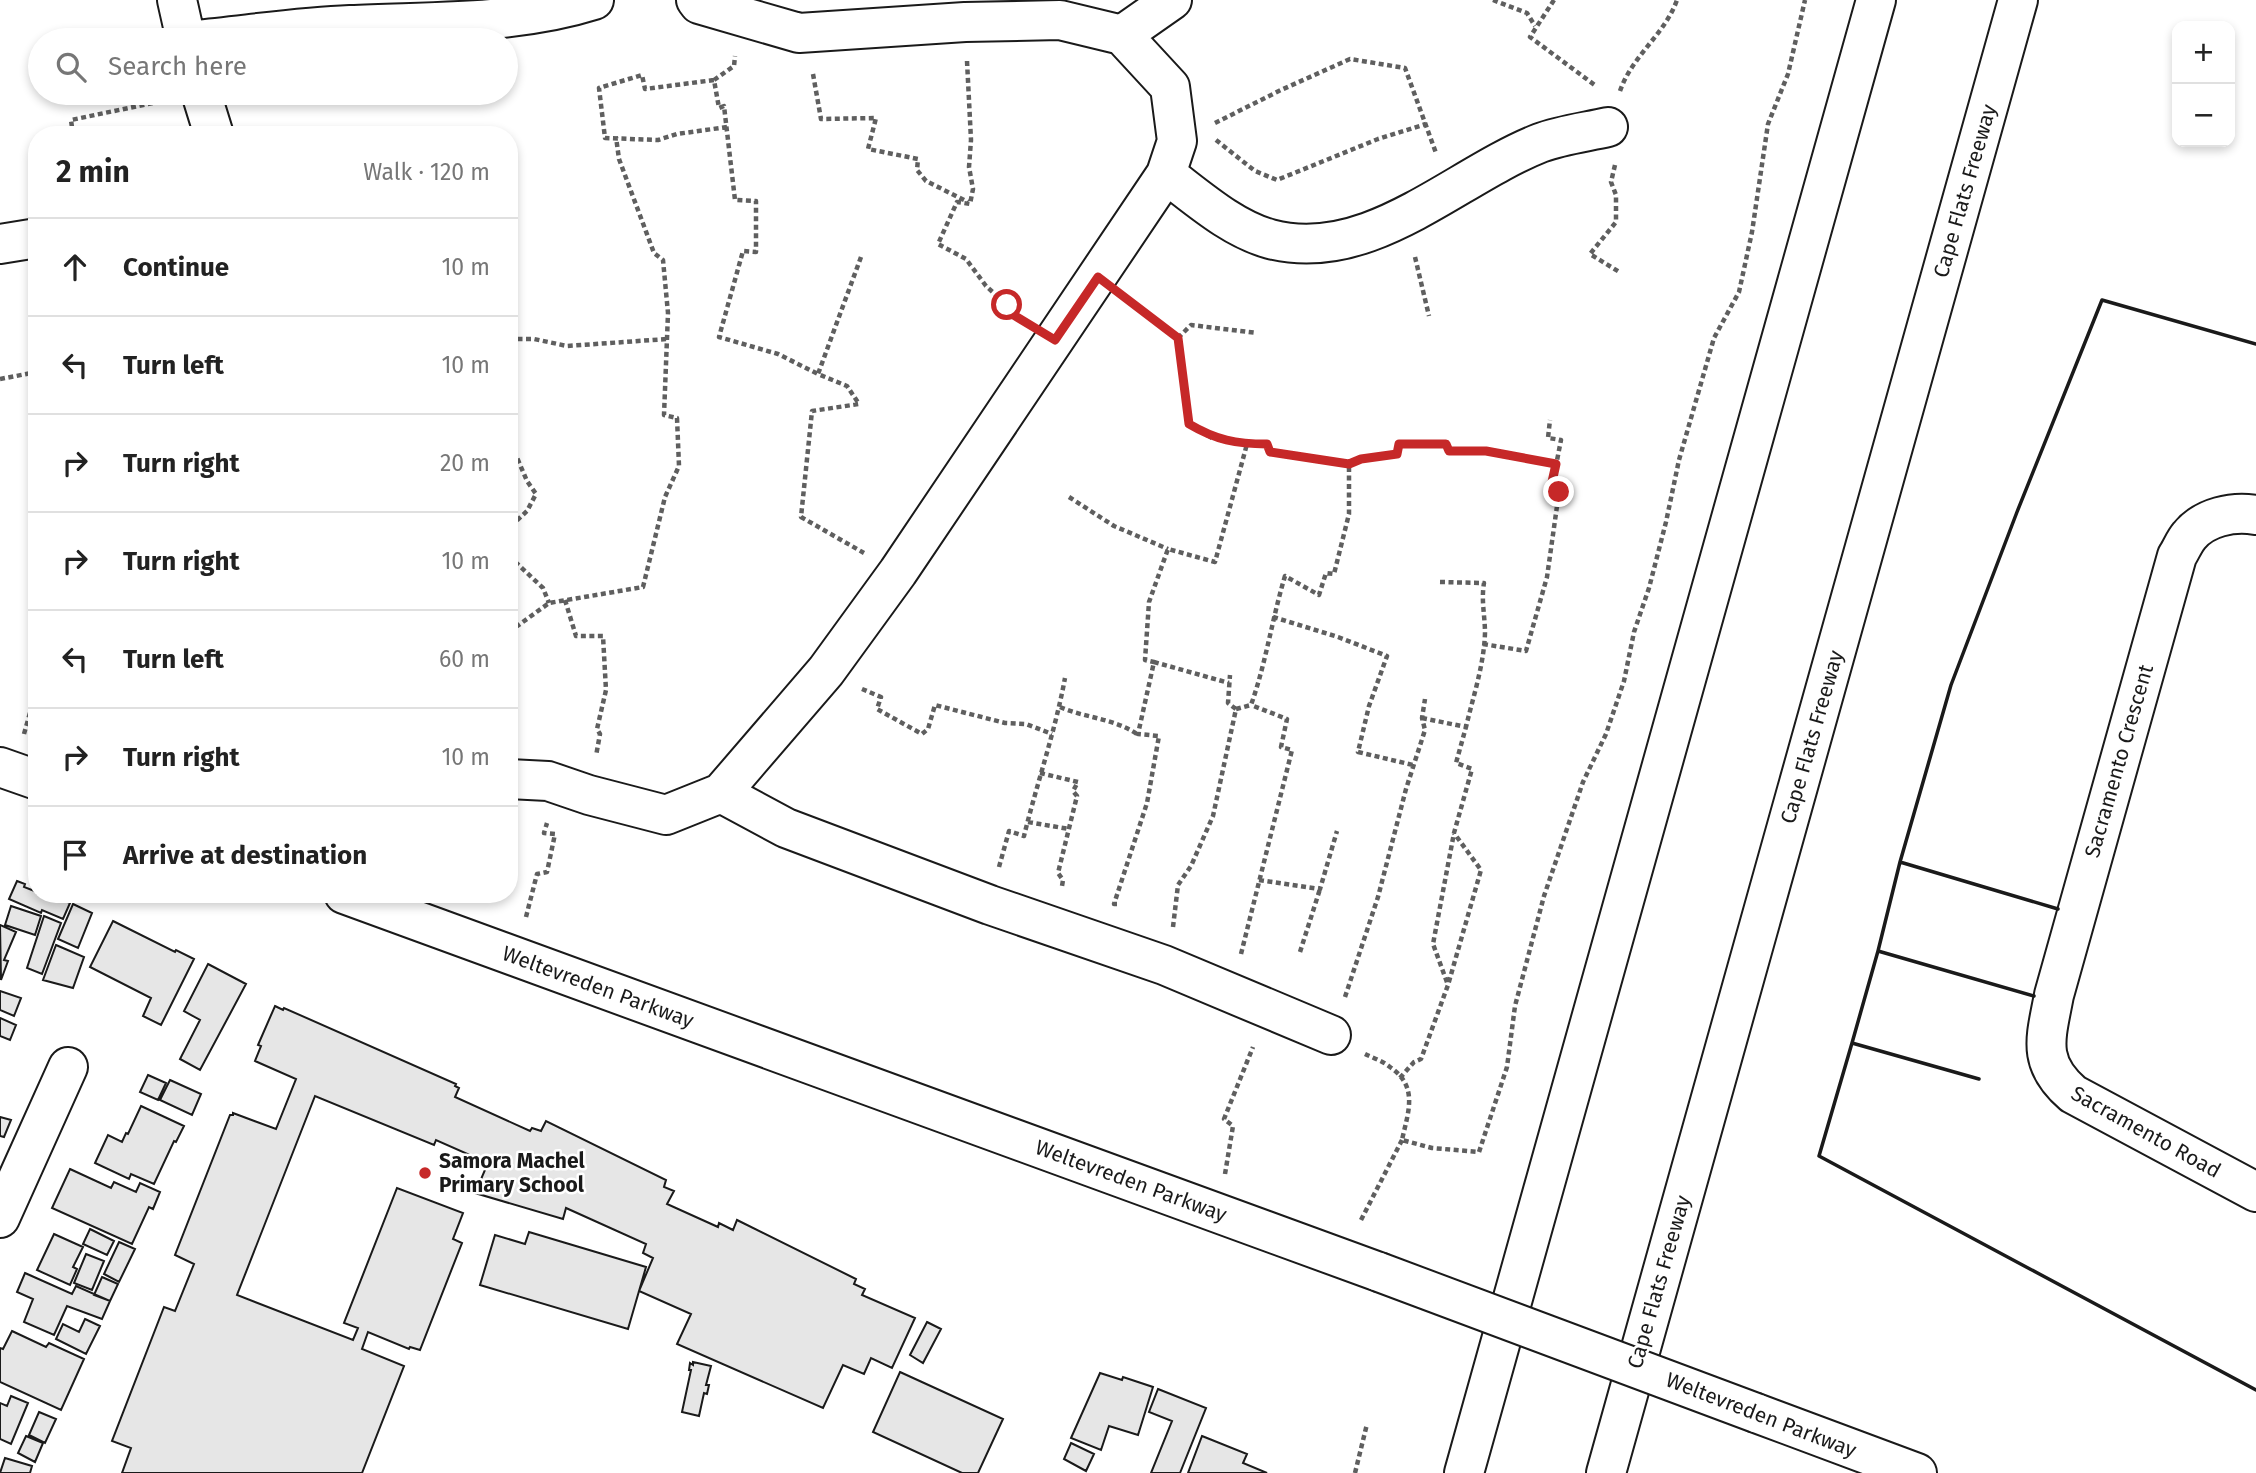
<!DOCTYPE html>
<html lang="en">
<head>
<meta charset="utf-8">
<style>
  :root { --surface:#fff; --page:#f2f2f2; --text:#222; --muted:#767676; --line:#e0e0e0 }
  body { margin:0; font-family:"Fira Sans",sans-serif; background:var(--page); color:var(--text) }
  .controls { position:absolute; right:21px; top:21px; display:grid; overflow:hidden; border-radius:14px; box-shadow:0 4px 10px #0003 }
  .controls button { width:63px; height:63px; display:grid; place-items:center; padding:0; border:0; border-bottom:2px solid var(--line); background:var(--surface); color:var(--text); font:35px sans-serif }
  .stop { position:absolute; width:21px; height:21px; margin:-16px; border:5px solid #c62828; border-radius:50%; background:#fff }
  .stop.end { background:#c62828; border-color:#fff; box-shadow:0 2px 7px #0008 }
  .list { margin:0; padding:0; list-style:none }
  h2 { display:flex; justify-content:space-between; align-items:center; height:91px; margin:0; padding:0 28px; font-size:30px }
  h2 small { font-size:23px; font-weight:400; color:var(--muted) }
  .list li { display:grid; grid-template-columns:46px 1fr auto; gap:21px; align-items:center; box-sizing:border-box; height:98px; padding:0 28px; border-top:2px solid var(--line) }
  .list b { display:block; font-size:26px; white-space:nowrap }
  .list em { font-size:23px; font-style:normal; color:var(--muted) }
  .icon { flex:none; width:38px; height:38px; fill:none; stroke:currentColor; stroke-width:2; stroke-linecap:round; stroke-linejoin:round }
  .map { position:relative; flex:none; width:2256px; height:1473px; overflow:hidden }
  .search { position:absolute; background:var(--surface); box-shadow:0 4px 10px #0003; left:28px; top:28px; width:490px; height:77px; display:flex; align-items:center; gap:18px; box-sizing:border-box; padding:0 24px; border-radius:38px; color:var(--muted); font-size:26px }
  .panel { position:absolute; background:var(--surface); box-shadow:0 4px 10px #0003; left:28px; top:126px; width:490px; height:777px; border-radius:28px }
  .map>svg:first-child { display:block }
  .building { fill:#e6e6e6; stroke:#1a1a1a; stroke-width:2 }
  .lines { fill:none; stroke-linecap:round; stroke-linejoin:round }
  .minor-casing { stroke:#1a1a1a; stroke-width:42 }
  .highway-casing { stroke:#1a1a1a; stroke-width:42 }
  .path { stroke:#5f5f5f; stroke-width:4.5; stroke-dasharray:5 3.5; stroke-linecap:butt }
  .minor { stroke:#fff; stroke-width:38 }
  .highway { stroke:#fff; stroke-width:38 }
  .minor-bridge-casing { stroke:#1a1a1a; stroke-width:42; stroke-linecap:butt }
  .minor-bridge { stroke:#fff; stroke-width:38 }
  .wall { stroke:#1a1a1a; stroke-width:3.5 }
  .route { stroke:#c62828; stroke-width:9 }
  .poi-dot { fill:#c62828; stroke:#fff; stroke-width:2.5 }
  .labels { text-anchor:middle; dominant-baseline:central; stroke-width:5; stroke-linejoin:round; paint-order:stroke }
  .street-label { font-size:21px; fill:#1a1a1a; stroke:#fff }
  .poi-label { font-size:21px; font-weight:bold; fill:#1a1a1a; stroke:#fff; text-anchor:start }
</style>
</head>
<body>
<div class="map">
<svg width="2256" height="1473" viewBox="0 0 2256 1473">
  <rect width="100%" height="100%" fill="#fff"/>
  <path class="building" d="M 17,881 L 25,884 L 24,887 L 37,892 L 37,894 L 49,894 L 70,903 L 63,919 L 42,910 L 41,913 L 9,899 Z
    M 73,904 L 92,913 L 78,948 L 58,939 Z
    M 11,906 L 41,916 L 35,935 L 5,925 Z
    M 44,916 L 61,923 L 42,974 L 27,968 Z
    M 113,921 L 175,952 L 176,950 L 194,959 L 161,1025 L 143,1016 L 151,998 L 90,967 Z
    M 0,925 L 16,932 L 4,960 L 8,961 L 1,980 Z
    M 56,945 L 84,957 L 73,988 L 43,980 Z
    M 208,964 L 246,984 L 200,1070 L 180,1059 L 200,1020 L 184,1011 Z
    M 0,991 L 21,998 L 14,1016 L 0,1010 Z
    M 275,1006 L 283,1010 L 284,1008 L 456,1084 L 455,1086 L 459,1088 L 455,1097 L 530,1131 L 532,1128 L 541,1131 L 546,1121 L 666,1180 L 664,1187 L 674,1191 L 667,1204 L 718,1227 L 719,1223 L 733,1230 L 737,1220 L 856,1279 L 854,1284 L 865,1289 L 862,1295 L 915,1318 L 892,1368 L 871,1358 L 864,1374 L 843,1365 L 823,1408 L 677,1344 L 691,1314 L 639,1291 L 653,1258 L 643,1253 L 646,1244 L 566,1208 L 563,1219 L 475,1193 L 488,1163 L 436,1140 L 434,1145 L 315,1096 L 237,1295 L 353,1340 L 358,1328 L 344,1323 L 397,1188 L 463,1213 L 453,1239 L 462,1243 L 420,1350 L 410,1347 L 409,1349 L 368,1332 L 362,1349 L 404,1366 L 362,1473 L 122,1473 L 131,1448 L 112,1441 L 164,1307 L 175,1311 L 194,1264 L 175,1255 L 230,1115 L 233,1115 L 233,1113 L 276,1129 L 296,1079 L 255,1061 L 261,1046 L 258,1045 Z
    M 0,1018 L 16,1025 L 10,1040 L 0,1036 Z
    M 148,1075 L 166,1083 L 158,1100 L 140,1092 Z
    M 170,1080 L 201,1094 L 192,1115 L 160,1100 Z
    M 141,1106 L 184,1126 L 176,1142 L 174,1141 L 154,1184 L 131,1174 L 129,1179 L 95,1163 L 108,1135 L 122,1142 L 126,1133 L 128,1134 Z
    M 0,1117 L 11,1120 L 4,1137 L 0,1136 Z
    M 70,1169 L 111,1188 L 114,1182 L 136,1192 L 140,1183 L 160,1192 L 153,1209 L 149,1207 L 132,1244 L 52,1208 Z
    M 90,1229 L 114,1241 L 107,1255 L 83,1244 Z
    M 529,1232 L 646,1267 L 628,1329 L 480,1285 L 495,1235 L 525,1244 Z
    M 54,1234 L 83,1247 L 73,1267 L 77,1269 L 70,1285 L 37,1270 Z
    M 119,1242 L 135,1249 L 119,1282 L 104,1274 Z
    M 86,1254 L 104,1261 L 92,1290 L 74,1283 Z
    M 25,1273 L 72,1294 L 76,1286 L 110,1301 L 102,1319 L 67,1306 L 54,1335 L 24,1322 L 33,1299 L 17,1292 Z
    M 102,1277 L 118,1284 L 110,1301 L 94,1295 Z
    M 85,1319 L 100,1326 L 86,1354 L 56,1339 L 63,1324 L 79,1332 Z
    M 927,1322 L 941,1329 L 923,1363 L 910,1355 Z
    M 12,1331 L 46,1347 L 49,1343 L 84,1359 L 61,1410 L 0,1382 L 0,1348 L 3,1349 Z
    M 693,1362 L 711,1366 L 706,1385 L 709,1385 L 707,1394 L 704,1393 L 699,1416 L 682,1412 L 691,1370 L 689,1370 L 690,1363 L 693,1365 Z
    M 900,1372 L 1003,1419 L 978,1473 L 962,1473 L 873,1432 Z
    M 1100,1373 L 1122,1380 L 1123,1377 L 1153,1387 L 1138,1435 L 1109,1426 L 1101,1450 L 1071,1438 Z
    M 1158,1389 L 1206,1408 L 1180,1473 L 1151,1473 L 1172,1421 L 1149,1412 Z
    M 11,1396 L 28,1403 L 11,1444 L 0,1439 L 0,1403 L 7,1406 Z
    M 39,1412 L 56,1419 L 45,1443 L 29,1435 Z
    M 26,1436 L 43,1443 L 35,1462 L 18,1453 Z
    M 1202,1436 L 1247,1454 L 1243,1463 L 1267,1473 L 1188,1473 Z
    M 1071,1443 L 1094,1454 L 1086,1471 L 1064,1459 Z
    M 5,1458 L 32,1466 L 30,1473 L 0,1473 Z"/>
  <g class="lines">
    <defs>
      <path id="minor" d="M 177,0 L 186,40
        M 1122,35 L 1172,0
        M 195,40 C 247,35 298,27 350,25 C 431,21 515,25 594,0
        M 201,93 L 214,135
        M 1166,174 C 1198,198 1231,228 1270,239 C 1369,265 1454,177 1540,143 C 1561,135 1586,132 1608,127
        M 0,244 L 37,238
        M 2256,515 C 2233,511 2204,517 2189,536 C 2184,542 2181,550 2177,556 L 2054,995 C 2046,1038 2036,1062 2073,1094 L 2256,1192
        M 0,767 L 37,780
        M 509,779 L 548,781 L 589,795 L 666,815 L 721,793 L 826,671 L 898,572 L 1166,174 L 1177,141 L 1170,87 L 1122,35 L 1060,20 L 965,22 L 799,33 L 699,4 L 696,0
        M 721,793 L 786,828 L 990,905 L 1164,965 L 1331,1035
        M 344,894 L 1379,1272
        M 0,1218 L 68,1067
        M 1756,1413 L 1917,1473"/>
      <path id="highway" d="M 1464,1473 L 1876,0
        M 1606,1473 L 2018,0"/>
    </defs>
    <use href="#minor" class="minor-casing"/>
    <use href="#highway" class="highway-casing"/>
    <path class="path" d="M 1493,0 L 1527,13 L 1535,26
      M 1554,0 L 1530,37 L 1596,86
      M 967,61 L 971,140 L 969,167 L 973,189 L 970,204 L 957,202 L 938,244 L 966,259 L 986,286 L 1007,305 L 1012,315 L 1020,320
      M 813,74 L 821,119 L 876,118 L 868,149 L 918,159 L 917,170 L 926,181 L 968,202
      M 714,80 L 734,66 L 735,56
      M 1620,91 C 1632,56 1665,34 1677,0
      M 1215,123 L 1281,90 L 1350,59 L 1405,68 L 1436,153
      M 727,127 L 677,134 L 658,140 L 605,138 L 599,88 L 642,75 L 645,89 L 714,80 L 719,108 L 724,106 L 735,200 L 756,201 L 756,252 L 743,251 L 719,337 L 778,354 L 818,374
      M 73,135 L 71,120 L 162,101
      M 1216,140 L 1255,171 L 1277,180 L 1378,139 L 1426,124
      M 1615,165 L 1611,182 L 1616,195 L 1616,222 L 1590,254 L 1621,273
      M 861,257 L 818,374 L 847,386 L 859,404 L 812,411 L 801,517 L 864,553
      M 1415,257 L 1429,316
      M 1129,301 L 1178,338 L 1189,424 L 1212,438 L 1247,444 L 1215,562 L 1168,549 L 1149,602 L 1145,660 L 1154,662
      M 1178,338 L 1191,325 L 1257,333
      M 509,339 L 534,339 L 567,346 L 667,339
      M 0,379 L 37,372
      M 509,447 L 512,446 L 527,481 L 536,494 L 527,511 L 509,528
      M 1349,464 L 1380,455 L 1397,454 L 1399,444 L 1446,444 L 1449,451 L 1486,451 L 1556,464
      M 1069,497 L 1114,526 L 1168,549
      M 509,556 L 543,588 L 549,603
      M 1440,582 L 1484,583 C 1481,601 1485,616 1485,633 C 1484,665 1473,697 1466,727
      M 565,600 L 576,636 L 603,636 L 606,690 L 597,729 L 600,734 L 596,756
      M 1273,617 L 1338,637 L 1387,656 L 1369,706 L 1358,752 L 1413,765
      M 509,632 L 549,603 L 643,587 L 665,497 L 679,466 L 677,418 L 664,415 L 668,313 L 663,260 L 654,253 L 619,159 L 616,137
      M 1483,644 L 1526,651 L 1547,577 L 1559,492 L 1551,491 L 1561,440 L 1548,438 L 1550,420
      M 862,689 L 881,697 L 877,709 L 922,734 L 928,729 L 935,705 L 1005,723 L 1026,724 L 1052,734
      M 1060,707 C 1085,718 1113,718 1137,734
      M 1236,709 L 1251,705 C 1266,663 1272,619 1285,576 L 1319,595 L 1326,573 L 1334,574 L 1349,514 L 1349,464 L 1270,452 L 1267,444 L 1247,444
      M 1422,718 L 1466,727 L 1456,763 L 1472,769 L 1454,833 L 1433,944 L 1448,985
      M 24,734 L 37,688
      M 1040,773 L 1078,782 L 1073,791 L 1077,796 L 1058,873 L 1063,880 L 1062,886
      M 1028,822 L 1069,829
      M 999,867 L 1009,831 L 1024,836 C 1037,783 1055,732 1065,678
      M 1259,880 L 1320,889 L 1337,831
      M 1117,904 L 1114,904 L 1147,803 L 1159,736 L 1138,734 L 1154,662 L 1229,683
      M 526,917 L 537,874 L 547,872 L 555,834 L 544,833 L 547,823
      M 1173,927 L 1178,885 L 1191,866 L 1213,816 L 1236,709 L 1228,703 L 1230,675
      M 1300,952 L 1320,889
      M 1241,954 L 1292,750 L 1281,747 L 1287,719 L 1251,705
      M 1345,997 L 1378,897 L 1406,789 L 1425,730 L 1422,718 L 1425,699
      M 1365,1054 C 1373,1058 1383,1061 1390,1067 C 1419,1087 1408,1112 1402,1140 L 1432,1148 L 1479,1152 L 1507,1067 L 1515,1006 L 1544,896 L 1583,782 L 1606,734 L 1624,681 L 1634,632 L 1649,588 L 1666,522 L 1679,460 L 1714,338 L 1739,292 L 1752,232 L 1768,124 L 1788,74 L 1805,0
      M 1400,1078 L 1414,1062 L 1421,1059 L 1448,985 L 1481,870 L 1454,833
      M 1225,1174 L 1233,1126 L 1224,1119 L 1253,1047
      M 1361,1220 L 1402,1140
      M 1355,1473 L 1367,1424"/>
    <use href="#minor" class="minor"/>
    <use href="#highway" class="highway"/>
    <defs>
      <path id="minor-bridge" d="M 1379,1272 L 1756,1413"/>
    </defs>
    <use href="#minor-bridge" class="minor-bridge-casing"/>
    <use href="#minor-bridge" class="minor-bridge"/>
    <path class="wall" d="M 1900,862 L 1951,685 L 2017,512 L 2102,300 L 2256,344
      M 1878,951 L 1900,862 L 2058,909
      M 1852,1043 L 1819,1156 L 2256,1390
      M 1979,1079 L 1852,1043 L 1878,951 L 2034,996"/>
  </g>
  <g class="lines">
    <path class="route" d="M 1007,305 L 1012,314 L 1055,340 L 1098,277 L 1178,338 L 1189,424 C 1216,440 1236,444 1267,444 L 1270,452 L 1349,464 L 1361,459 L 1397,454 L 1399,444 L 1446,444 L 1449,451 L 1486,451 L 1556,464 L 1550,491 L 1559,492"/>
  </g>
  <circle class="poi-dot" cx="425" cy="1173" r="7"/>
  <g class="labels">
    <g class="street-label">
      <text transform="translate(1965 191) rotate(-74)">Cape Flats Freeway</text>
      <text transform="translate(1812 737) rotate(-74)">Cape Flats Freeway</text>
      <text transform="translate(2119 761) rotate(-74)">Sacramento Crescent</text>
      <text transform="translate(598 987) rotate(20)">Weltevreden Parkway</text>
      <text transform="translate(2146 1132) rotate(29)">Sacramento Road</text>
      <text transform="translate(1131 1181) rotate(20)">Weltevreden Parkway</text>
      <text transform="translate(1659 1282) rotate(-74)">Cape Flats Freeway</text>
      <text transform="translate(1761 1415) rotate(21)">Weltevreden Parkway</text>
    </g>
    <g class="poi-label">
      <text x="439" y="1161">Samora Machel<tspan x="439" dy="24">Primary School</tspan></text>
    </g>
  </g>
</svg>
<div class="controls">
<button>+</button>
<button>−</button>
</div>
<div class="stop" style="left:1007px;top:305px"></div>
<div class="stop end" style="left:1559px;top:492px"></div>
<div class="search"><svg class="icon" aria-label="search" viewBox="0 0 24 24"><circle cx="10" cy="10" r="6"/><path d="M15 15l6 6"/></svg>Search here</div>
<section class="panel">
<h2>2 min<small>Walk · 120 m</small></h2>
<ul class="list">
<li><svg class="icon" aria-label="ahead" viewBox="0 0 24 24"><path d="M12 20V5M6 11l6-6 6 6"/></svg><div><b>Continue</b></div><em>10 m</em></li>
<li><svg class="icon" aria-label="left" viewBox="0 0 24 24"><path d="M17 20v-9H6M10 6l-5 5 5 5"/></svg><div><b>Turn left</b></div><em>10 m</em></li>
<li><svg class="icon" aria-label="right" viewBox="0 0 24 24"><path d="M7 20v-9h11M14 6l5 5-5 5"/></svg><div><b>Turn right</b></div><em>20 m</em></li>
<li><svg class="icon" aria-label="right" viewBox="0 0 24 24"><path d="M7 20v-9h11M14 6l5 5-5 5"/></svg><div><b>Turn right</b></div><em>10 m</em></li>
<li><svg class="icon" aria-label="left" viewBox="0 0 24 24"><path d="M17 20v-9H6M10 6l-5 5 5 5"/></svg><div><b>Turn left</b></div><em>60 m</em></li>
<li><svg class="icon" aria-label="right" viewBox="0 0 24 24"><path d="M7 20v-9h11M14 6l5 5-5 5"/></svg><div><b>Turn right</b></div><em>10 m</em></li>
<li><svg class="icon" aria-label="arrive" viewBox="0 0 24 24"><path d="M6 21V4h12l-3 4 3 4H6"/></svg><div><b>Arrive at destination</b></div></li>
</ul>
</section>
</div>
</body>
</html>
